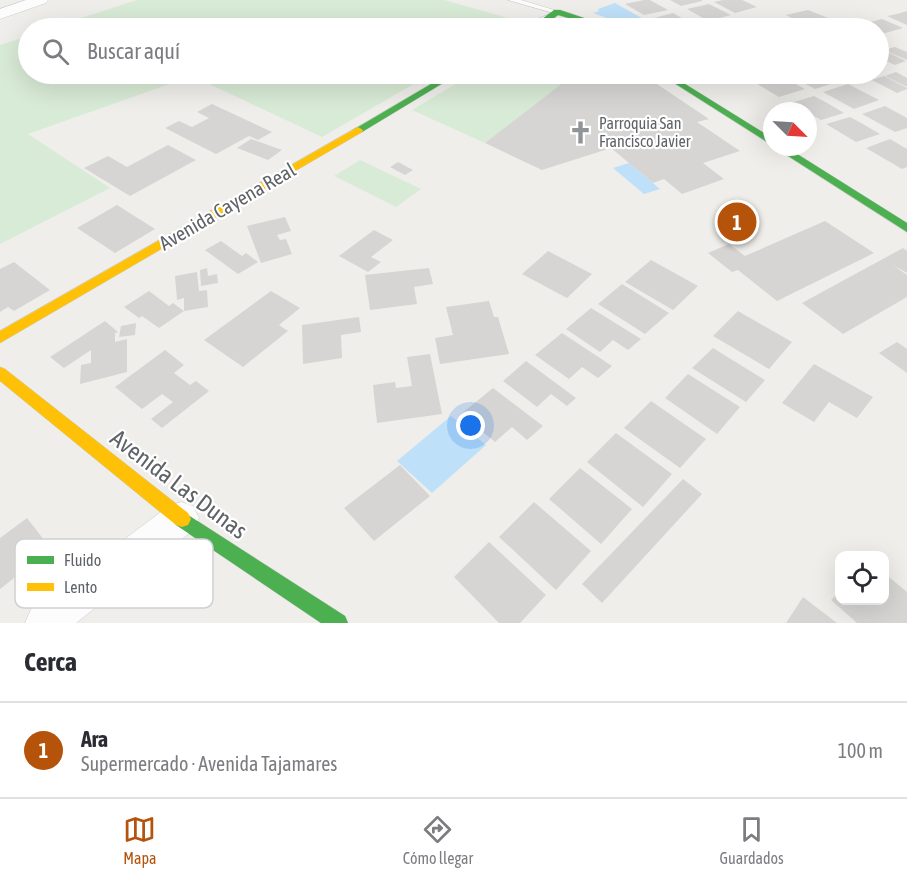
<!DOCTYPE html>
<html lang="es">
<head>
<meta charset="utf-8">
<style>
  :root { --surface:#fff; --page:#f7f7f7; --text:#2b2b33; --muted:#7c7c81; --line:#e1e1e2; --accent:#b45309 }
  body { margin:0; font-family:"Asap Condensed",sans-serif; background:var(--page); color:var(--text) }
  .controls { position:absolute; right:18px; bottom:18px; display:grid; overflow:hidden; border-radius:12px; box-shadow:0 6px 24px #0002 }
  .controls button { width:54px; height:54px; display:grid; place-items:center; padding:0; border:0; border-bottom:2px solid var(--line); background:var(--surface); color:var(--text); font:30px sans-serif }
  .compass { position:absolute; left:763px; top:102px; width:54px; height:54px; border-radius:50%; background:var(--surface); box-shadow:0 6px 24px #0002; rotate:114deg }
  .you { position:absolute; left:471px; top:426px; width:21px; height:21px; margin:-15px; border:4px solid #fff; border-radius:50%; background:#1a73e8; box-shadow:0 0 0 9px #1a73e833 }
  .badge { display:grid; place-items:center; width:39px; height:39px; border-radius:50%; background:var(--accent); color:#fff; font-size:20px; font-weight:700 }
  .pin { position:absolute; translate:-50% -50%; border:3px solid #fff; box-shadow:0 2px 6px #0006 }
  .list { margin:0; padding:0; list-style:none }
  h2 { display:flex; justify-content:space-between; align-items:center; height:78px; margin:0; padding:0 24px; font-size:26px }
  h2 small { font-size:20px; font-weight:400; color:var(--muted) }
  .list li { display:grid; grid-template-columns:39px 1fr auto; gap:18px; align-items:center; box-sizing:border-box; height:96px; padding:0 24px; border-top:2px solid var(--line) }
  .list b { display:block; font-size:22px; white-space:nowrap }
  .list p { margin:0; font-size:20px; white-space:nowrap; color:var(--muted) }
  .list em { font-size:20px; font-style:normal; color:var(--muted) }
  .icon { flex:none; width:33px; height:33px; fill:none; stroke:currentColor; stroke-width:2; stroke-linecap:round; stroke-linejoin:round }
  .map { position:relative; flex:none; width:907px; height:623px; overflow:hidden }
  .search { position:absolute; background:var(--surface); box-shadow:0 6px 24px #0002; left:18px; right:18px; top:18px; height:66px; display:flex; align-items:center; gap:15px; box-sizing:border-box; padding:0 21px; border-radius:33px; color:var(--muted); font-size:22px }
  .sheet { height:174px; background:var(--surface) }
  nav { display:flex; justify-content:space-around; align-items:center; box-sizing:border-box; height:84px; border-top:2px solid var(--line); background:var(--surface); font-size:16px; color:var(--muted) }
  nav a { display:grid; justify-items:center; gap:3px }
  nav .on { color:var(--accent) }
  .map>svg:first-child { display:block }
  .green { fill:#d8ebd6 }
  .water { fill:#bfe0f9 }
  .building { fill:#d6d5d3 }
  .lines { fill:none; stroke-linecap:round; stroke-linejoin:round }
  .lane-casing { stroke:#cbcccc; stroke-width:1 }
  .street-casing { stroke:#cbcccc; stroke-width:1 }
  .fast-casing { stroke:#cacacb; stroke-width:1 }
  .slow-casing { stroke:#cacacb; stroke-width:1 }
  .lane { fill:#fdfcfc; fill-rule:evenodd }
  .street { fill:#fdfcfc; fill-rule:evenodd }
  .fast { fill:#4caf50; fill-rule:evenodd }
  .slow { fill:#ffc107; fill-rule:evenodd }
  .labels { text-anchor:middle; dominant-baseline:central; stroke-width:4.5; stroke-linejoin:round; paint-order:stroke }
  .far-poi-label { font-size:16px; fill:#5f6368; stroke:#fff; text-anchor:start }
  .street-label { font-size:20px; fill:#5f6368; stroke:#fff }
  .near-street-label { font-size:24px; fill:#5f6368; stroke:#fff }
  .key { fill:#fff; stroke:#cfd0d2; stroke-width:1.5 }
  .key-label { font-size:16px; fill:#5f6368 }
</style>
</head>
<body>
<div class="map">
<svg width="907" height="623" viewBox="0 0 907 623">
  <rect width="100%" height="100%" fill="#efeeea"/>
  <path class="green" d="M 137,0 L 444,0 L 519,21 L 506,28 L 50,28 Z
    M 28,36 L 28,74 L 431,74 L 322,137 L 192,76 L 28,134 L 110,188 L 0,244 L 0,45 Z
    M 472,74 L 574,74 L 485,143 L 412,110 Z
    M 360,160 L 421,189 L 396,207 L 334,176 Z"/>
  <path class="water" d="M 615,3 L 654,25 L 634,28 L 593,13 L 599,11 L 598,9 Z
    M 629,163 L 660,189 L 644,194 L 613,168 Z
    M 451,416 L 486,445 L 432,493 L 397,461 Z"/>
  <path class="building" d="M 644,0 L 650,0 L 668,10 L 644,15 L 625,4 Z
    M 670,0 L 702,0 L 702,1 L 681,6 Z
    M 723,0 L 742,0 L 757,7 L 735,13 L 714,2 Z
    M 709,4 L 731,15 L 708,21 L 687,9 Z
    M 808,10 L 828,18 L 805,25 L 786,15 Z
    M 907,11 L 907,25 L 887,16 L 897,14 Z
    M 673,13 L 694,25 L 666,28 L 650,19 Z
    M 776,19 L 795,28 L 778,28 L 768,24 L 776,28 L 759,28 L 753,26 Z
    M 882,19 L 903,28 L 882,34 L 878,33 L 878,28 L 869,28 L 860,25 Z
    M 895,47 L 907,52 L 907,60 L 884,50 Z
    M 883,50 L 906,61 L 895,65 L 878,57 L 878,51 Z
    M 896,72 L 907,78 L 907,87 L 885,76 Z
    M 574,74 L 642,74 L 709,119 L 697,122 L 740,151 L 703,163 L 724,179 L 682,194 L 664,179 L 653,183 L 611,148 L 542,170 L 485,143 Z
    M 777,74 L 805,89 L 779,97 L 752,81 Z
    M 787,74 L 826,74 L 840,81 L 815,89 Z
    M 884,76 L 907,88 L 907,89 L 897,93 L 872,80 Z
    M 848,84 L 879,100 L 854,109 L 823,92 Z
    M 814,96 L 829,104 L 844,113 L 821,120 L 791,103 Z
    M 212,104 L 272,132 L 258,140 L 249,136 L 216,154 L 165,128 L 179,121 L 192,127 L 209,118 L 197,112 Z
    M 885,106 L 907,118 L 907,128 L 895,132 L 862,114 Z
    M 850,117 L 863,124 L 880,134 L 856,142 L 826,124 Z
    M 251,139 L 282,150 L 268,160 L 237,148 Z
    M 890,139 L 907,149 L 907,167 L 902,169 L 866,148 Z
    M 168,145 L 196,160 L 130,196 L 84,168 L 108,156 L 127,167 Z
    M 398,162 L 413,170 L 405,175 L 390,167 Z
    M 117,205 L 155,229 L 115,253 L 77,228 Z
    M 285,217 L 291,231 L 277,235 L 280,240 L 286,239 L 292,254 L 261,263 L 247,226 Z
    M 825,221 L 874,253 L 777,301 L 738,270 L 732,272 L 708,253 L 729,244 L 745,256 Z
    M 374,230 L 393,240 L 371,257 L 381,262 L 368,272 L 339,256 Z
    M 221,241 L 242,256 L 246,253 L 258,262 L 238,274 L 205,250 Z
    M 903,248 L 907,251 L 907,273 L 893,265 L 907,275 L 907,297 L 843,334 L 802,303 Z
    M 548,251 L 592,274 L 567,298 L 522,274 Z
    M 651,260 L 698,286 L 673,310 L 625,282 Z
    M 14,262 L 50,290 L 14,311 L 8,307 L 0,312 L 0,269 Z
    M 207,268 L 208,276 L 217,274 L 218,283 L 201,286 L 200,270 Z
    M 429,268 L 433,284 L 414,287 L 417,304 L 370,310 L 365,275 Z
    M 197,272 L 199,291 L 207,290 L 208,307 L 184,311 L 159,328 L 142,316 L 139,318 L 124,307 L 149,291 L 169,306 L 173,303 L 184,311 L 184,298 L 177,300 L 175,276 Z
    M 622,284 L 669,313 L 645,334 L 598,304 Z
    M 271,291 L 300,308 L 279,325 L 288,331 L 243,367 L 204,340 Z
    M 489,301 L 494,317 L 498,317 L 509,354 L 440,364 L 435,338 L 453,335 L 446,307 Z
    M 591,308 L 641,339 L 628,350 L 613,340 L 600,352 L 566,329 Z
    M 738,311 L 792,342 L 769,369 L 713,336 Z
    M 359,317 L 361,332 L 341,335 L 342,358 L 303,364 L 302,325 Z
    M 105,321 L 118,332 L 115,333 L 115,342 L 127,339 L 127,372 L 80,384 L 81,365 L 91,363 L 91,350 L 64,368 L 50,357 Z
    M 136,323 L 135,335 L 119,337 L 121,326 Z
    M 562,333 L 612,366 L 598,378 L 582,367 L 569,379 L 535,355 Z
    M 897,342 L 907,349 L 907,373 L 879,353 Z
    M 713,348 L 765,380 L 746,402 L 692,368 Z
    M 165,350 L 184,365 L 174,373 L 190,385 L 196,381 L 209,391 L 162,428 L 151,419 L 173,402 L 162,394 L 142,409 L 115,387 Z
    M 430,354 L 442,414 L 377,423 L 373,385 L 395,382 L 396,388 L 412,386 L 407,357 Z
    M 526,361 L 576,398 L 567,406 L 551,394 L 537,407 L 503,381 Z
    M 814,364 L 873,397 L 857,418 L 829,402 L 814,422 L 782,403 Z
    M 688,374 L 740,407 L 717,434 L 665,398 Z
    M 493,388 L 543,426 L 527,440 L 512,427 L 495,442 L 461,414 Z
    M 651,401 L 706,439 L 680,468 L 624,428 Z
    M 616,433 L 672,474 L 643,507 L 587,462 Z
    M 400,465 L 430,496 L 374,541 L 344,508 Z
    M 580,468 L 632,509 L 601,544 L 549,499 Z
    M 683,479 L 702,494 L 602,603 L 582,584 Z
    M 534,502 L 591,551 L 556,590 L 499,537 Z
    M 27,518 L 51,549 L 0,589 L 0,538 Z
    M 489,542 L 546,595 L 520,623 L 499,623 L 454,577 Z
    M 884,573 L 907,592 L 907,623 L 857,623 L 831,600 L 840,591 L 840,600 L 884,600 Z
    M 803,597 L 837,623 L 786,623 Z"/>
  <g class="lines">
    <defs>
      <path id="lane" d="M 508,0 L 521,0 L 561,12 L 557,14 Z"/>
      <path id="street" d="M 26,0 L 48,0 L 46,3 L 0,19 L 0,9 Z
        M 545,16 L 553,21 C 545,30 534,29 523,28 L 525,25 Z
        M 181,502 L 193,506 L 199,518 L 193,530 L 76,623 L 25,623 L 31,609 L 169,506 Z"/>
      <path id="fast" d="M 554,10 L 560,10 L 614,28 L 603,28 L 558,15 L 548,23 L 542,23 L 542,19 Z
        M 448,74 L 458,74 L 362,132 L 358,133 L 353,130 Z
        M 660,74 L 669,74 L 772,138 L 772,145 Z
        M 774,147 L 786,147 L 907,223 L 907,232 Z
        M 182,511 L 345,616 L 348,623 L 321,623 L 176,525 L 173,519 L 176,513 Z"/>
      <path id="slow" d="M 358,127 L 363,130 L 362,132 L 0,343 L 0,331 Z
        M 0,367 L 5,369 L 188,513 L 191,519 L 188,525 L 182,527 L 176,525 L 0,381 Z"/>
    </defs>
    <use href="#lane" class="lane-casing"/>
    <use href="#street" class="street-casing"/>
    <use href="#fast" class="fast-casing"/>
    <use href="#slow" class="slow-casing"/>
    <use href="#lane" class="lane"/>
    <use href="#street" class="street"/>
    <use href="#fast" class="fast"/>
    <use href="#slow" class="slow"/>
  </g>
  <defs>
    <symbol id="church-bare" viewBox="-9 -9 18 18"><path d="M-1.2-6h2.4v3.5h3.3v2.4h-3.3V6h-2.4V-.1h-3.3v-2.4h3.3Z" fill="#919496" stroke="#fff" stroke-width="2.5" paint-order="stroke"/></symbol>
  </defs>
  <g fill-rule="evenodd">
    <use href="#church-bare" x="564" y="116" width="33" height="33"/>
  </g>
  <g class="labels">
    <g class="far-poi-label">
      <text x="599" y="123">Parroquia San<tspan x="599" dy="18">Francisco Javier</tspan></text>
    </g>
    <g class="street-label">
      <text transform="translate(227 206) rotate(-30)">Avenida Cayena Real</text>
    </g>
    <g class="near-street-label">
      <text transform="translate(179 484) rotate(37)">Avenida Las Dunas</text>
    </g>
  </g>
  <rect x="15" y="539" width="198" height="69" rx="9" class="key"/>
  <rect x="27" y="556" width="27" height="8" fill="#4caf50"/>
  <rect x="27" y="583" width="27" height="8" fill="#ffc107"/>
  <g class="key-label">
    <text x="64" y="566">Fluido</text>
    <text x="64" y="593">Lento</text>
  </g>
</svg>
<div class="controls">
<button><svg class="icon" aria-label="locate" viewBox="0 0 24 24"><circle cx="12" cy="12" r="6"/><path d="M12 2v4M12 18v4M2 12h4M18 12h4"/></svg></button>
</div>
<svg class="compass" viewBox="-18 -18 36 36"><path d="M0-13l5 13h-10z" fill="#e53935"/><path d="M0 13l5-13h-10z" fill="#7c7c81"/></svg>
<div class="you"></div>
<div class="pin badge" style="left:737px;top:222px">1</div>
<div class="search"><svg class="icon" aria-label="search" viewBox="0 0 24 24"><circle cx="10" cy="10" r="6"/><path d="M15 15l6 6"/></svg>Buscar aquí</div>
</div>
<section class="sheet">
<h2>Cerca<small></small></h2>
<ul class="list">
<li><span class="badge">1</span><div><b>Ara</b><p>Supermercado · Avenida Tajamares</p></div><em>100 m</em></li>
</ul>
</section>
<nav>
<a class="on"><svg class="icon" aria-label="map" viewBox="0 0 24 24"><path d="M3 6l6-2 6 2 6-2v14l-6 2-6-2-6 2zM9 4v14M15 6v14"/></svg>Mapa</a>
<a><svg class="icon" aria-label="directions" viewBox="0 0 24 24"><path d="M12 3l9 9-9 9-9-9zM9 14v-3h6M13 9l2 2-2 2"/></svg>Cómo llegar</a>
<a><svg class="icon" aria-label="saved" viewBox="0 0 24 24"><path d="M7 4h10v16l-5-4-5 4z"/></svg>Guardados</a>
</nav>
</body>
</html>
